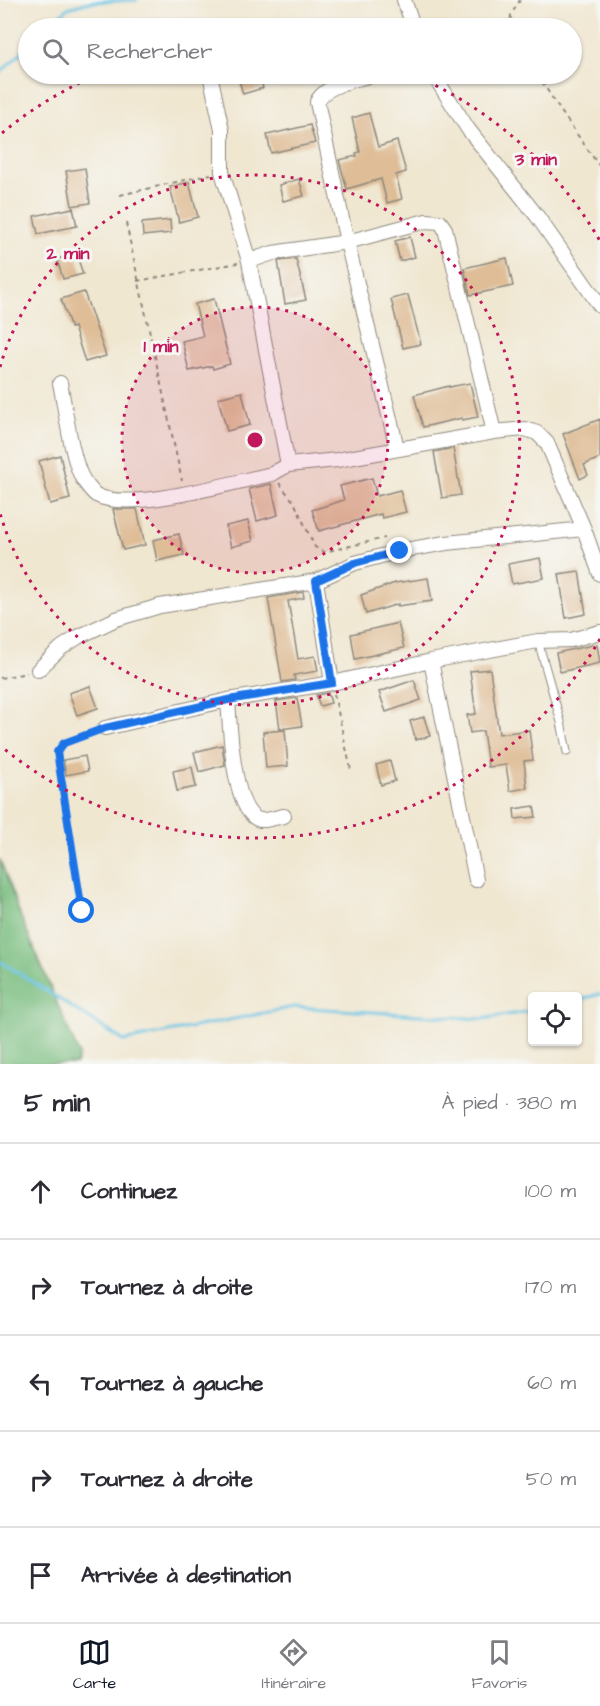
<!DOCTYPE html>
<html lang="fr">
<head>
<meta charset="utf-8">
<style>
  :root { --surface:#fff; --page:#f2f2f3; --text:#2b2b33; --muted:#7c7c81; --line:#e1e1e2; --accent:#111827 }
  body { margin:0; font-family:"Architects Daughter",sans-serif; background:var(--page); color:var(--text) }
  .controls { position:absolute; right:18px; bottom:18px; display:grid; overflow:hidden; border-radius:6px; box-shadow:0 2px 4px #0004 }
  .controls button { width:54px; height:54px; display:grid; place-items:center; padding:0; border:0; border-bottom:2px solid var(--line); background:var(--surface); color:var(--text); font:30px sans-serif }
  .stop { position:absolute; width:18px; height:18px; margin:-14px; border:4px solid #1a73e8; border-radius:50%; background:#fff }
  .stop.end { background:#1a73e8; border-color:#fff; box-shadow:0 2px 6px #0008 }
  .list { margin:0; padding:0; list-style:none }
  h2 { display:flex; justify-content:space-between; align-items:center; height:78px; margin:0; padding:0 24px; font-size:26px }
  h2 small { font-size:20px; font-weight:400; color:var(--muted) }
  .list li { display:grid; grid-template-columns:39px 1fr auto; gap:18px; align-items:center; box-sizing:border-box; height:96px; padding:0 24px; border-top:2px solid var(--line) }
  .list b { display:block; font-size:22px; white-space:nowrap }
  .list em { font-size:20px; font-style:normal; color:var(--muted) }
  .icon { flex:none; width:33px; height:33px; fill:none; stroke:currentColor; stroke-width:2; stroke-linecap:round; stroke-linejoin:round }
  .map { position:relative; flex:none; width:600px; height:1064px; overflow:hidden }
  .search { position:absolute; background:var(--surface); box-shadow:0 2px 4px #0004; left:18px; right:18px; top:18px; height:66px; display:flex; align-items:center; gap:15px; box-sizing:border-box; padding:0 21px; border-radius:33px; color:var(--muted); font-size:22px }
  .sheet { height:558px; background:var(--surface) }
  nav { display:flex; justify-content:space-around; align-items:center; box-sizing:border-box; height:84px; border-top:2px solid var(--line); background:var(--surface); font-size:16px; color:var(--muted) }
  nav a { display:grid; justify-items:center; gap:3px }
  nav .on { color:var(--accent) }
  .map>svg:first-child { display:block }
  .forest { fill:#7abe80; stroke:#527456; stroke-width:1.5 }
  .lines { fill:none; stroke-linecap:round; stroke-linejoin:round }
  .stream { stroke:#65c2e3; stroke-width:3 }
  .building { fill:#dfbd97 }
  .service-casing { stroke:#8e897e; stroke-width:9 }
  .minor-casing { stroke:#8e897e; stroke-width:16 }
  .path { stroke:#8e897e; stroke-width:2; stroke-dasharray:4.5 4.5; stroke-linecap:butt }
  .service { stroke:#fff; stroke-width:7 }
  .minor { stroke:#fff; stroke-width:14 }
  .route { stroke:#1a73e8; stroke-width:8 }
  .ring { fill:none; stroke:#c2185b; stroke-width:3; stroke-dasharray:3 6 }
  .centre { fill:#c2185b; stroke:#f6f6f2; stroke-width:3 }
  .ring-label { font-size:18px; text-anchor:middle; font-weight:bold; fill:#c2185b; stroke:#f6f6f2; stroke-width:6; stroke-linejoin:round; paint-order:stroke }
</style>
</head>
<body>
<div class="map">
<svg width="600" height="1064" viewBox="0 0 600 1064">
  <rect width="100%" height="100%" fill="#f6f6f2"/>
  <filter id="ink" filterUnits="userSpaceOnUse"><feTurbulence type="fractalNoise" baseFrequency=".0167" numOctaves="2"/><feDisplacementMap in="SourceGraphic" scale="12" xChannelSelector="R" yChannelSelector="G"/><feConvolveMatrix kernelMatrix="1 2 1 2 8 2 1 2 1" color-interpolation-filters="sRGB"/></filter>
  <filter id="wash" filterUnits="userSpaceOnUse"><feTurbulence type="fractalNoise" baseFrequency=".008" numOctaves="4" result="noise"/><feDisplacementMap in="SourceGraphic" scale="24" xChannelSelector="R" yChannelSelector="G"/><feGaussianBlur stdDeviation="1.35" result="paint"/><feColorMatrix in="noise" values="0 0 0 0 0 0 0 0 0 0 0 0 0 0 0 0 0 1.4 0 .05"/><feComposite in="paint" operator="in"/></filter>
  <g filter="url(#wash)">
    <rect width="100%" height="100%" fill="#f0e7d1"/>
    <path class="forest" d="M 0,859 L 20,915 L 79,1055 L 76,1064 L 0,1064 Z"/>
    <g class="lines">
      <path class="stream" d="M 47,28 L 68,8 L 89,2 L 137,0
        M 0,73 L 28,46
        M 0,961 L 124,1041 L 294,1007 L 482,1019 L 532,1011
        M 578,1000 L 600,994"/>
    </g>
    <g id="blocks">
      <path class="building" d="M 237,74 L 259,74 L 263,88 L 243,94 Z
        M 369,113 L 378,147 L 397,141 L 406,172 L 396,175 L 402,199 L 387,203 L 381,179 L 347,189 L 339,160 L 357,156 L 356,153 L 360,152 L 352,118 Z
        M 310,125 L 315,143 L 271,153 L 267,135 Z
        M 85,168 L 90,203 L 72,206 L 66,171 Z
        M 299,179 L 304,196 L 283,201 L 279,185 Z
        M 189,182 L 198,217 L 179,222 L 170,187 Z
        M 73,208 L 77,226 L 38,234 L 34,216 Z
        M 170,220 L 171,233 L 143,236 L 142,223 Z
        M 410,237 L 415,257 L 400,261 L 395,241 Z
        M 76,253 L 83,274 L 63,279 L 57,259 Z
        M 507,258 L 513,286 L 470,295 L 464,268 Z
        M 296,259 L 306,300 L 285,304 L 278,261 Z
        M 84,292 L 106,356 L 85,362 L 74,327 L 71,328 L 61,299 Z
        M 408,295 L 421,344 L 403,348 L 391,299 Z
        M 214,299 L 230,364 L 213,369 L 212,366 L 189,371 L 182,341 L 203,336 L 195,304 Z
        M 470,383 L 478,417 L 462,420 L 462,418 L 423,427 L 414,395 L 449,386 L 449,387 Z
        M 242,392 L 250,425 L 227,431 L 218,398 Z
        M 600,419 L 600,458 L 584,465 L 588,475 L 580,479 L 563,434 Z
        M 453,448 L 461,495 L 442,498 L 434,452 Z
        M 60,455 L 70,499 L 50,504 L 39,461 Z
        M 372,478 L 377,496 L 400,490 L 406,512 L 382,518 L 381,514 L 319,531 L 312,510 L 344,500 L 340,486 Z
        M 271,484 L 278,515 L 257,521 L 249,489 Z
        M 113,509 L 137,509 L 145,545 L 123,550 Z
        M 248,521 L 253,541 L 231,547 L 226,526 Z
        M 179,534 L 184,555 L 157,561 L 153,540 Z
        M 540,558 L 544,578 L 512,584 L 508,564 Z
        M 579,571 L 586,614 L 566,618 L 559,574 Z
        M 428,578 L 432,601 L 398,606 L 398,604 L 366,614 L 361,595 L 395,583 Z
        M 303,592 L 304,598 L 288,601 L 298,659 L 315,656 L 318,671 L 294,675 L 295,680 L 282,682 L 268,598 Z
        M 398,623 L 404,648 L 355,659 L 351,634 Z
        M 597,644 L 600,663 L 560,672 L 556,653 Z
        M 490,669 L 499,734 L 529,730 L 533,760 L 524,761 L 527,788 L 510,791 L 506,765 L 488,767 L 483,731 L 470,733 L 467,715 L 476,714 L 470,671 Z
        M 414,680 L 421,700 L 386,712 L 379,692 Z
        M 90,686 L 98,708 L 77,715 L 69,693 Z
        M 328,693 L 331,703 L 320,706 L 316,695 Z
        M 297,698 L 302,726 L 280,729 L 276,701 Z
        M 424,717 L 430,736 L 416,740 L 410,721 Z
        M 285,730 L 288,766 L 266,768 L 263,732 Z
        M 222,745 L 225,765 L 199,772 L 194,752 Z
        M 85,756 L 88,771 L 66,775 L 63,760 Z
        M 390,761 L 395,781 L 381,785 L 376,765 Z
        M 192,767 L 196,787 L 177,791 L 173,771 Z
        M 534,806 L 536,817 L 515,819 L 514,809 Z"/>
    </g>
  </g>
  <g filter="url(#ink)">
    <use href="#blocks" fill-opacity="0" stroke="#8e897e" stroke-width="1.5"/>
    <g class="lines">
      <defs>
        <path id="service" d="M 538,641 L 561,722 L 567,752"/>
        <path id="minor" d="M 404,0 L 414,28
          M 210,74 L 222,130 L 222,172 L 249,261 L 288,465
          M 376,74 C 358,79 324,85 317,102 L 347,242 L 426,221 L 440,222 L 445,229 L 494,432
          M 433,74 L 468,129 L 537,216 L 600,306
          M 249,261 L 273,253 L 347,242 L 397,448
          M 60,383 C 65,406 72,464 84,481 C 87,485 92,492 96,495 C 128,513 234,482 272,474 L 288,465 L 337,460 L 494,432 L 525,429 L 537,433 L 547,443 L 584,529 L 600,574
          M 316,581 L 332,683
          M 431,661 L 476,880
          M 38,670 L 61,648 L 78,637 L 116,619 L 160,606 L 316,581 L 355,563 L 400,551 L 446,543 L 584,529
          M 228,700 C 230,725 232,813 260,820 C 267,821 277,817 284,816
          M 105,728 L 228,700 L 332,683 L 431,661 L 538,641 L 571,640 L 600,632"/>
      </defs>
      <use href="#service" class="service-casing"/>
      <use href="#minor" class="minor-casing"/>
      <path class="path" d="M 510,28 L 511,15 L 520,0
        M 537,74 L 560,110 L 600,167
        M 120,195 L 211,174
        M 126,223 L 182,481
        M 137,281 L 238,263
        M 279,483 L 294,502 L 315,547 L 324,552 L 385,538
        M 0,678 L 27,673
        M 334,694 L 351,770
        M 82,911 L 57,752 L 64,743 L 94,732"/>
      <use href="#service" class="service"/>
      <use href="#minor" class="minor"/>
    </g>
  </g>
  <g class="lines" filter="url(#ink)">
    <path class="route" d="M 82,911 L 57,752 L 64,743 L 105,728 L 228,700 L 332,683 L 316,581 L 355,563 L 400,551"/>
  </g>
  <circle cx="255" cy="440" r="133" fill="#c2185b" fill-opacity=".12"/>
  <g class="ring">
    <circle cx="255" cy="440" r="133"/>
    <path d="M0 367A265 265 0 1 1 0 513"/>
    <path d="M600 639A398 398 0 0 1 2 747M2 133A398 398 0 0 1 99 74M411 74A398 398 0 0 1 600 241"/>
  </g>
  <circle cx="255" cy="440" r="9" class="centre"/>
  <g class="ring-label">
    <text x="536" y="165">3 min</text>
    <text x="68" y="259">2 min</text>
    <text x="161" y="352">1 min</text>
  </g>
</svg>
<div class="controls">
<button><svg class="icon" aria-label="locate" viewBox="0 0 24 24"><circle cx="12" cy="12" r="6"/><path d="M12 2v4M12 18v4M2 12h4M18 12h4"/></svg></button>
</div>
<div class="stop" style="left:82px;top:911px"></div>
<div class="stop end" style="left:400px;top:551px"></div>
<div class="search"><svg class="icon" aria-label="search" viewBox="0 0 24 24"><circle cx="10" cy="10" r="6"/><path d="M15 15l6 6"/></svg>Rechercher</div>
</div>
<section class="sheet">
<h2>5 min<small>À pied · 380 m</small></h2>
<ul class="list">
<li><svg class="icon" aria-label="ahead" viewBox="0 0 24 24"><path d="M12 20V5M6 11l6-6 6 6"/></svg><div><b>Continuez</b></div><em>100 m</em></li>
<li><svg class="icon" aria-label="right" viewBox="0 0 24 24"><path d="M7 20v-9h11M14 6l5 5-5 5"/></svg><div><b>Tournez à droite</b></div><em>170 m</em></li>
<li><svg class="icon" aria-label="left" viewBox="0 0 24 24"><path d="M17 20v-9H6M10 6l-5 5 5 5"/></svg><div><b>Tournez à gauche</b></div><em>60 m</em></li>
<li><svg class="icon" aria-label="right" viewBox="0 0 24 24"><path d="M7 20v-9h11M14 6l5 5-5 5"/></svg><div><b>Tournez à droite</b></div><em>50 m</em></li>
<li><svg class="icon" aria-label="arrive" viewBox="0 0 24 24"><path d="M6 21V4h12l-3 4 3 4H6"/></svg><div><b>Arrivée à destination</b></div></li>
</ul>
</section>
<nav>
<a class="on"><svg class="icon" aria-label="map" viewBox="0 0 24 24"><path d="M3 6l6-2 6 2 6-2v14l-6 2-6-2-6 2zM9 4v14M15 6v14"/></svg>Carte</a>
<a><svg class="icon" aria-label="directions" viewBox="0 0 24 24"><path d="M12 3l9 9-9 9-9-9zM9 14v-3h6M13 9l2 2-2 2"/></svg>Itinéraire</a>
<a><svg class="icon" aria-label="saved" viewBox="0 0 24 24"><path d="M7 4h10v16l-5-4-5 4z"/></svg>Favoris</a>
</nav>
</body>
</html>
